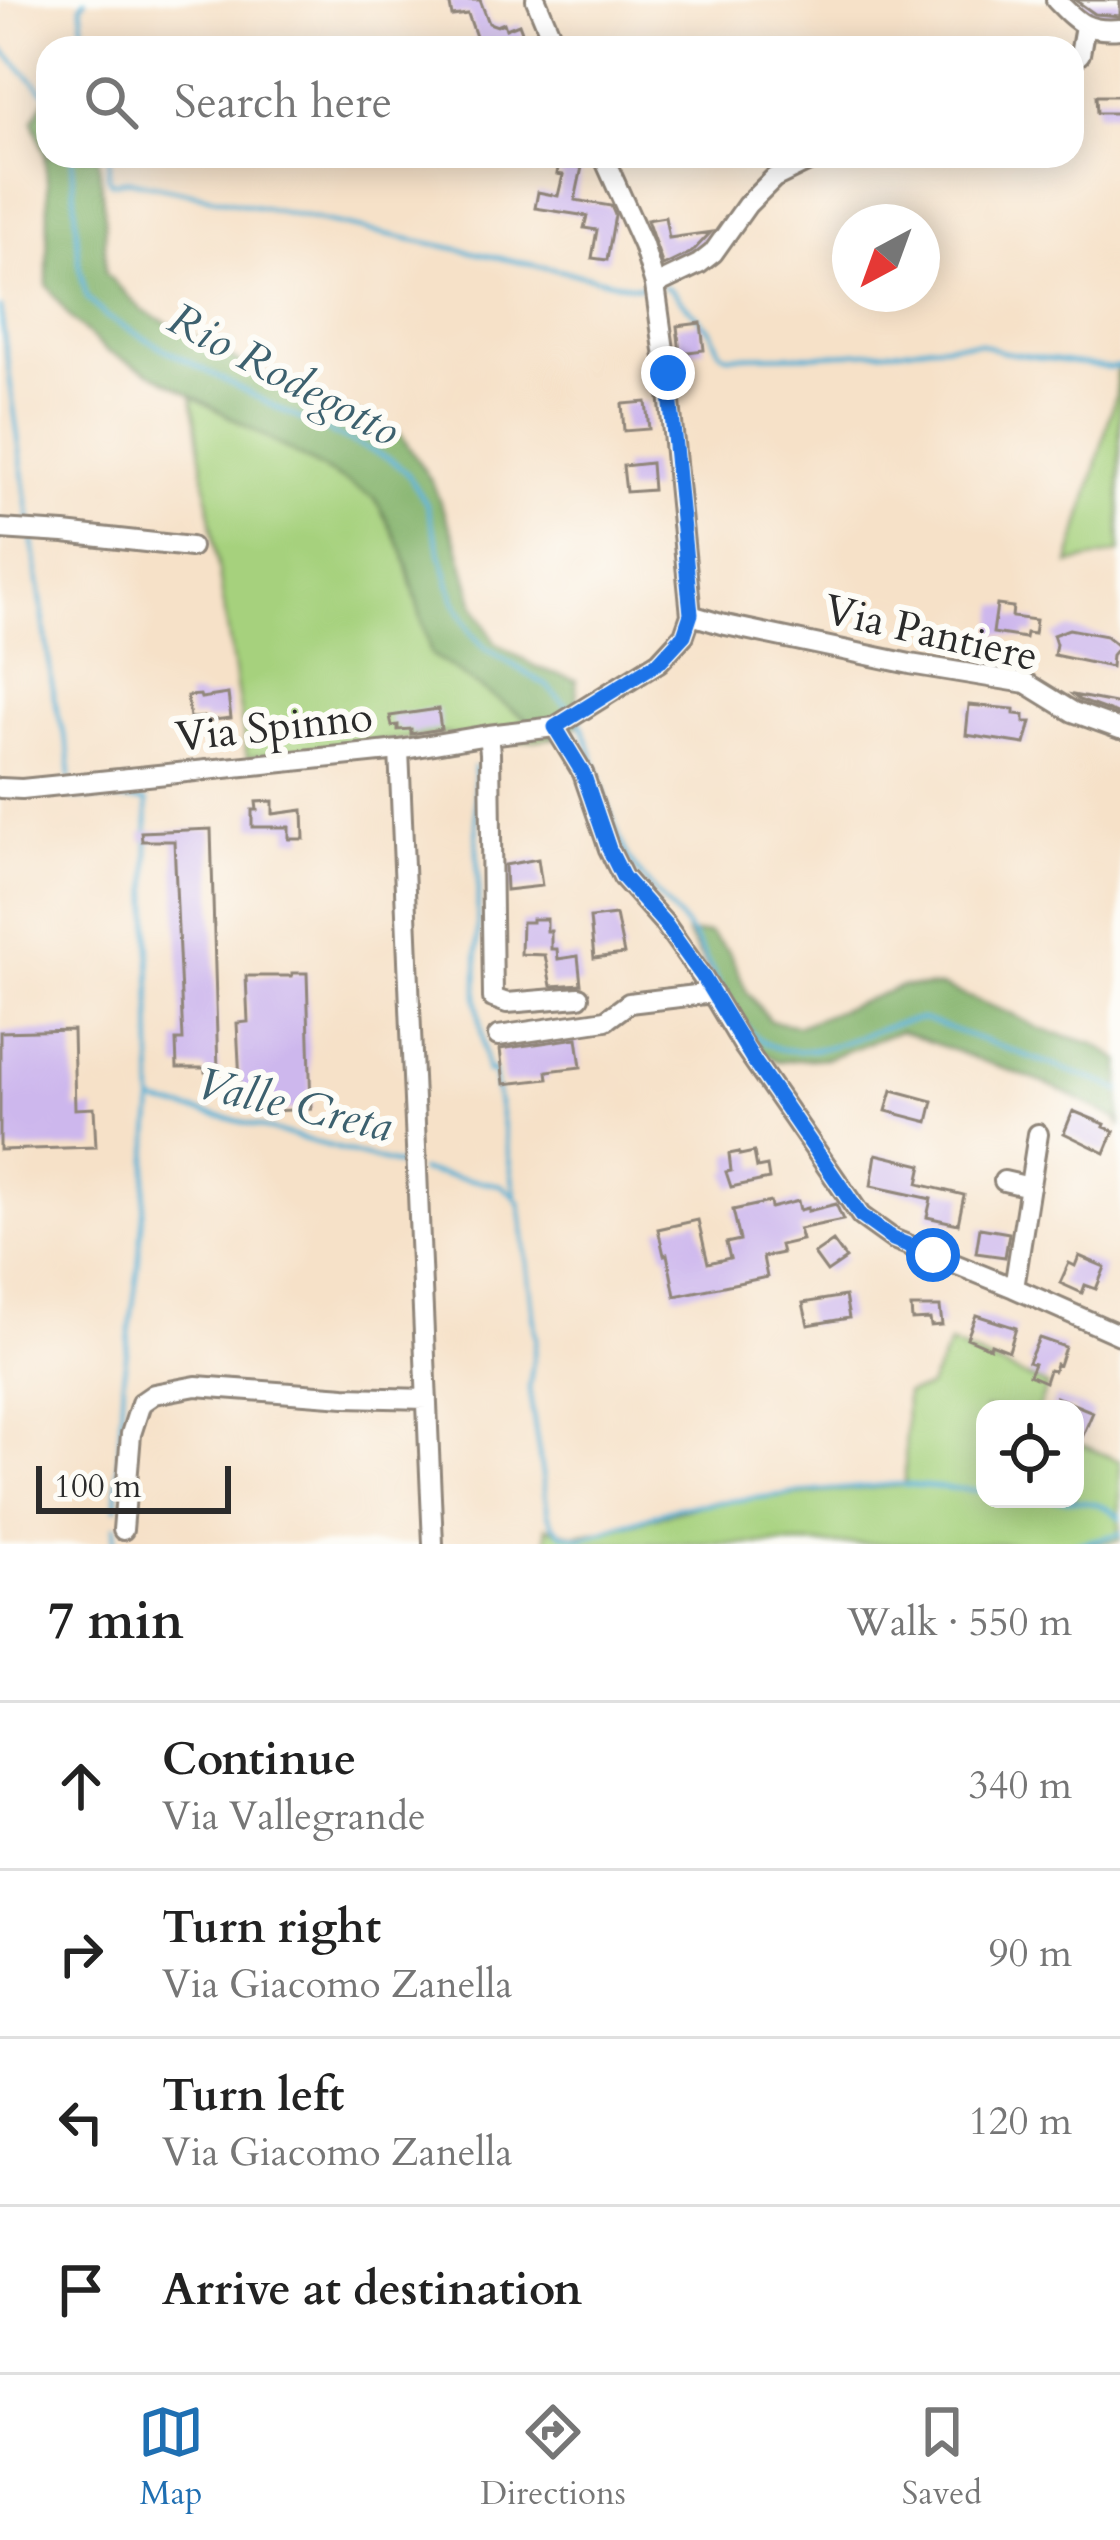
<!DOCTYPE html>
<html lang="en">
<head>
<meta charset="utf-8">
<style>
  :root { --surface:#fff; --page:#f2f2f2; --text:#222; --muted:#767676; --line:#e0e0e0; --accent:#1f6fb2 }
  body { margin:0; font-family:Cardo,serif; background:var(--page); color:var(--text) }
  .controls { position:absolute; right:36px; bottom:36px; display:grid; overflow:hidden; border-radius:24px; box-shadow:0 6px 30px #0003 }
  .controls button { width:108px; height:108px; display:grid; place-items:center; padding:0; border:0; border-bottom:3px solid var(--line); background:var(--surface); color:var(--text); font:60px sans-serif }
  .compass { position:absolute; left:832px; top:204px; width:108px; height:108px; border-radius:50%; background:var(--surface); box-shadow:0 6px 30px #0003; rotate:221deg }
  .scale { position:absolute; left:36px; bottom:30px; width:195px; box-sizing:border-box; padding-left:12px; border:6px solid #2b2b2b; border-top:0; font-size:33px; line-height:42px; white-space:nowrap; color:#2b2b2b; -webkit-text-stroke:9px #fdfcf7; paint-order:stroke }
  .stop { position:absolute; width:36px; height:36px; margin:-27px; border:9px solid #1a73e8; border-radius:50%; background:#fff }
  .stop.end { background:#1a73e8; border-color:#fff; box-shadow:0 3px 12px #0008 }
  .list { margin:0; padding:0; list-style:none }
  h2 { display:flex; justify-content:space-between; align-items:center; height:156px; margin:0; padding:0 48px; font-size:51px }
  h2 small { font-size:39px; font-weight:400; color:var(--muted) }
  .list li { display:grid; grid-template-columns:78px 1fr auto; gap:36px; align-items:center; box-sizing:border-box; height:168px; padding:0 48px; border-top:3px solid var(--line) }
  .list b { display:block; font-size:45px; white-space:nowrap }
  .list p { margin:0; font-size:39px; white-space:nowrap; color:var(--muted) }
  .list em { font-size:39px; font-style:normal; color:var(--muted) }
  .icon { flex:none; width:66px; height:66px; fill:none; stroke:currentColor; stroke-width:2; stroke-linecap:round; stroke-linejoin:round }
  .map { position:relative; flex:none; width:1120px; height:1544px; overflow:hidden }
  .search { position:absolute; background:var(--surface); box-shadow:0 6px 30px #0003; left:36px; right:36px; top:36px; height:132px; display:flex; align-items:center; gap:30px; box-sizing:border-box; padding:0 42px; border-radius:36px; color:var(--muted); font-size:45px }
  .sheet { height:828px; background:var(--surface) }
  nav { display:flex; justify-content:space-around; align-items:center; box-sizing:border-box; height:168px; border-top:3px solid var(--line); background:var(--surface); font-size:33px; color:var(--muted) }
  nav a { display:grid; justify-items:center; gap:6px }
  nav .on { color:var(--accent) }
  .map>svg:first-child { display:block }
  .green { fill:#a6d17d; stroke:#687e54; stroke-width:3 }
  .forest { fill:#84b36c; stroke:#586f4c; stroke-width:3 }
  .lines { fill:none; stroke-linecap:round; stroke-linejoin:round }
  .stream { stroke:#55afd3; stroke-width:4.5 }
  .building { fill:#cdb7ed }
  .minor-casing { stroke:#90867a; stroke-width:24 }
  .minor { stroke:#fff; stroke-width:18 }
  .route { stroke:#1a73e8; stroke-width:15 }
  .labels { text-anchor:middle; dominant-baseline:central; stroke-width:12; stroke-linejoin:round; paint-order:stroke }
  .street-label { font-size:42px; fill:#2b2b2b; stroke:#fdfcf7 }
  .water-label { font-size:45px; font-style:italic; fill:#3c606e; stroke:#fdfcf7 }
</style>
</head>
<body>
<div class="map">
<svg width="1120" height="1544" viewBox="0 0 1120 1544">
  <rect width="100%" height="100%" fill="#fdfcf7"/>
  <filter id="ink" filterUnits="userSpaceOnUse"><feTurbulence type="fractalNoise" baseFrequency=".00833" numOctaves="2"/><feDisplacementMap in="SourceGraphic" scale="24" xChannelSelector="R" yChannelSelector="G"/><feConvolveMatrix kernelMatrix="1 2 1 2 8 2 1 2 1" color-interpolation-filters="sRGB"/></filter>
  <filter id="wash" filterUnits="userSpaceOnUse"><feTurbulence type="fractalNoise" baseFrequency=".004" numOctaves="4" result="noise"/><feDisplacementMap in="SourceGraphic" scale="48" xChannelSelector="R" yChannelSelector="G"/><feGaussianBlur stdDeviation="2.7" result="paint"/><feColorMatrix in="noise" values="0 0 0 0 0 0 0 0 0 0 0 0 0 0 0 0 0 1.4 0 .05"/><feComposite in="paint" operator="in"/></filter>
  <g filter="url(#wash)">
    <rect width="100%" height="100%" fill="#f6e1c8"/>
    <path class="green" d="M 1120,370 L 1120,552 L 1069,564 L 1116,394 L 1116,372 Z
      M 192,396 L 375,498 L 403,551 L 431,654 L 554,738 L 489,745 L 446,734 L 247,757 Z
      M 950,1344 L 1047,1386 L 1038,1409 L 985,1409 L 985,1499 L 1075,1499 L 1075,1442 L 1120,1461 L 1120,1540 L 1095,1544 L 547,1544 L 546,1527 L 574,1535 L 608,1530 L 711,1502 L 905,1485 L 906,1393 L 928,1388 Z"/>
    <path class="forest" d="M 48,93 L 48,156 L 98,156 L 105,219 L 105,273 L 143,311 L 204,341 L 290,393 L 345,409 L 398,431 L 432,482 L 459,549 L 475,606 L 495,643 L 538,668 L 576,680 L 578,726 L 554,738 L 431,654 L 403,551 L 375,498 L 161,378 L 106,351 L 69,316 L 47,285 L 48,189 L 44,151 L 33,121 Z
      M 709,933 L 729,952 L 747,992 L 770,1021 L 799,1026 L 902,986 L 943,987 L 1014,1015 L 1040,1029 L 1095,1044 L 1120,1060 L 1120,1124 L 1117,1119 L 1049,1085 L 900,1031 L 828,1058 L 778,1061 L 754,1047 L 687,934 Z"/>
    <g class="lines">
      <path class="stream" d="M 85,0 L 81,5 L 85,48
        M 0,47 L 48,96
        M 72,156 L 79,265 L 87,298 L 107,317 L 151,342 L 287,413 L 392,460 L 407,473 L 426,503 L 454,600 L 472,634 L 485,648 L 547,686 L 570,709
        M 110,156 L 108,176 L 111,183 L 128,180 L 638,287 L 648,285
        M 664,286 L 671,290 L 711,331 L 720,351 L 727,356 L 822,355 L 901,350 L 931,345 L 979,343 L 1003,352 L 1109,368 L 1120,366
        M 0,307 L 30,524
        M 32,535 L 54,698 L 69,752 L 70,778
        M 578,717 C 598,759 605,806 624,848 C 640,883 671,904 692,935 C 711,964 726,1005 749,1030 C 758,1039 768,1046 780,1049 C 832,1059 873,1023 923,1019 L 1106,1084 L 1120,1091
        M 474,767 L 478,878 L 477,1000 L 487,1072 L 493,1070 L 516,1199 L 520,1204 L 536,1339 L 529,1389 L 548,1514 L 553,1525 L 563,1534 L 582,1538 L 678,1507 L 806,1492 L 897,1484 L 985,1491
        M 71,789 L 71,797 L 147,801 L 153,1102 L 138,1269 L 123,1379 L 116,1508
        M 153,1102 L 223,1117 L 409,1168
        M 420,1171 L 501,1185 L 516,1198
        M 1053,1499 C 1075,1502 1105,1500 1120,1518
        M 114,1544 L 115,1526
        M 1076,1544 L 1120,1534"/>
    </g>
    <g id="blocks">
      <path class="building" d="M 449,0 L 480,0 L 489,23 L 497,26 L 504,23 L 506,29 L 519,24 L 527,45 L 519,48 L 494,48 L 493,45 L 480,48 L 468,14 L 452,16 Z
        M 1075,0 L 1120,0 L 1120,16 L 1095,14 Z
        M 1096,96 L 1120,96 L 1120,113 L 1097,113 Z
        M 560,156 L 581,159 L 579,167 L 582,167 L 575,200 L 611,206 L 615,215 L 607,260 L 592,258 L 597,230 L 584,228 L 587,216 L 535,208 L 538,192 L 558,196 L 563,175 L 557,174 Z
        M 665,217 L 669,238 L 711,232 L 692,252 L 663,266 L 647,220 Z
        M 701,323 L 704,350 L 680,353 L 677,326 Z
        M 646,402 L 649,429 L 624,431 L 622,404 Z
        M 651,463 L 653,490 L 626,492 L 623,466 Z
        M 997,605 L 1013,607 L 1012,617 L 1036,620 L 1034,634 L 1026,633 L 1025,638 L 993,633 Z
        M 1069,629 L 1106,636 L 1119,647 L 1112,655 L 1111,667 L 1054,655 L 1056,644 L 1053,635 Z
        M 228,694 L 231,718 L 205,721 L 204,717 L 190,718 L 187,696 L 200,695 L 201,698 Z
        M 1073,695 L 1120,704 L 1120,715 L 1079,700 Z
        M 969,705 L 1014,709 L 1014,714 L 1024,715 L 1024,722 L 1031,722 L 1025,744 L 966,735 Z
        M 438,709 L 441,729 L 411,734 L 411,729 L 398,730 L 398,725 L 392,726 L 390,716 Z
        M 273,801 L 273,814 L 303,810 L 304,839 L 289,839 L 289,827 L 252,827 L 252,810 L 257,810 L 256,802 Z
        M 211,829 L 218,1072 L 205,1072 L 205,1068 L 177,1068 L 176,1040 L 183,1040 L 174,841 L 142,841 L 141,832 Z
        M 538,859 L 542,886 L 506,890 L 505,865 Z
        M 616,915 L 624,954 L 594,958 L 590,918 Z
        M 532,919 L 547,919 L 547,931 L 551,931 L 551,949 L 557,949 L 558,959 L 578,956 L 581,984 L 551,986 L 545,955 L 521,954 L 522,922 L 532,922 Z
        M 292,973 L 307,973 L 311,1109 L 273,1111 L 273,1101 L 241,1102 L 237,1023 L 248,1022 L 246,976 L 292,976 Z
        M 73,1030 L 75,1109 L 94,1108 L 96,1147 L 0,1150 L 0,1032 Z
        M 577,1038 L 581,1067 L 547,1071 L 548,1079 L 504,1084 L 500,1049 Z
        M 892,1090 L 933,1101 L 928,1122 L 886,1111 Z
        M 1073,1111 L 1105,1124 L 1104,1127 L 1114,1131 L 1105,1153 L 1064,1133 Z
        M 739,1152 L 740,1155 L 754,1152 L 757,1168 L 767,1166 L 769,1179 L 731,1187 L 726,1172 L 731,1171 L 729,1154 Z
        M 876,1154 L 922,1165 L 918,1184 L 964,1195 L 958,1224 L 927,1217 L 931,1199 L 871,1186 Z
        M 798,1201 L 800,1210 L 808,1208 L 808,1211 L 836,1204 L 843,1220 L 799,1229 L 802,1240 L 780,1245 L 782,1253 L 763,1257 L 767,1277 L 675,1296 L 667,1254 L 664,1255 L 658,1229 L 698,1220 L 708,1263 L 730,1258 L 726,1243 L 740,1240 L 733,1210 L 770,1202 L 771,1208 Z
        M 980,1228 L 1009,1233 L 1005,1257 L 976,1253 Z
        M 833,1241 L 846,1259 L 827,1272 L 814,1254 Z
        M 1079,1256 L 1105,1267 L 1096,1289 L 1085,1285 L 1082,1293 L 1060,1283 L 1069,1263 L 1075,1266 Z
        M 845,1296 L 849,1318 L 808,1325 L 803,1303 Z
        M 911,1307 L 940,1307 L 942,1325 L 931,1326 L 930,1319 L 912,1320 Z
        M 976,1315 L 1016,1328 L 1009,1351 L 991,1344 L 990,1348 L 967,1338 Z
        M 1039,1338 L 1065,1347 L 1059,1365 L 1056,1364 L 1054,1371 L 1049,1370 L 1045,1382 L 1029,1375 L 1034,1364 L 1028,1362 Z
        M 1056,1397 L 1093,1412 L 1075,1454 L 1075,1409 L 1051,1409 Z"/>
    </g>
  </g>
  <g filter="url(#ink)">
    <use href="#blocks" fill-opacity="0" stroke="#90867a" stroke-width="3"/>
    <g class="lines">
      <defs>
        <path id="minor" d="M 536,0 L 556,48
          M 1056,0 C 1078,23 1087,32 1120,29
          M 1072,61 L 1080,54 L 1085,26
          M 655,285 L 699,264 L 713,253 L 747,205 L 774,178 L 819,156
          M 0,529 L 64,533 L 191,547
          M 691,615 L 721,624 L 910,664 L 1026,683 L 1073,712 L 1120,729
          M 555,727 L 583,773 L 609,849 L 623,877 L 665,924 L 703,978 L 745,1048 L 861,1216 L 893,1239 L 1014,1288 L 1120,1335
          M 488,735 L 490,753 L 493,998 L 507,1003 L 579,997
          M 399,750 L 433,1544
          M 0,788 L 22,789 L 399,750 L 488,735 L 555,727 L 659,662 L 684,635 L 691,615 L 667,372 L 655,285 L 643,245 L 603,156
          M 498,1036 L 606,1020 L 629,1003 L 713,993
          M 1004,1181 L 1030,1187
          M 1014,1288 L 1038,1134
          M 123,1530 L 131,1434 L 141,1403 L 154,1394 L 196,1386 L 345,1397 L 427,1399"/>
      </defs>
      <use href="#minor" class="minor-casing"/>
      <use href="#minor" class="minor"/>
    </g>
  </g>
  <g class="lines" filter="url(#ink)">
    <path class="route" d="M 668,373 L 691,614 L 684,635 L 659,662 L 555,727 L 583,773 L 609,849 L 623,877 L 665,924 L 703,977 L 754,1061 L 861,1216 L 893,1239 L 933,1255"/>
  </g>
  <g class="labels">
    <g class="street-label">
      <text transform="translate(931 633) rotate(13)">Via Pantiere</text>
      <text transform="translate(274 727) rotate(-6)">Via Spinno</text>
    </g>
    <g class="water-label">
      <text transform="translate(284 375) rotate(28)">Rio Rodegotto</text>
      <text transform="translate(295 1105) rotate(13)">Valle Creta</text>
    </g>
  </g>
</svg>
<div class="controls">
<button><svg class="icon" aria-label="locate" viewBox="0 0 24 24"><circle cx="12" cy="12" r="6"/><path d="M12 2v4M12 18v4M2 12h4M18 12h4"/></svg></button>
</div>
<svg class="compass" viewBox="-18 -18 36 36"><path d="M0-13l5 13h-10z" fill="#e53935"/><path d="M0 13l5-13h-10z" fill="#767676"/></svg>
<div class="scale">100 m</div>
<div class="stop" style="left:933px;top:1255px"></div>
<div class="stop end" style="left:668px;top:373px"></div>
<div class="search"><svg class="icon" aria-label="search" viewBox="0 0 24 24"><circle cx="10" cy="10" r="6"/><path d="M15 15l6 6"/></svg>Search here</div>
</div>
<section class="sheet">
<h2>7 min<small>Walk · 550 m</small></h2>
<ul class="list">
<li><svg class="icon" aria-label="ahead" viewBox="0 0 24 24"><path d="M12 20V5M6 11l6-6 6 6"/></svg><div><b>Continue</b><p>Via Vallegrande</p></div><em>340 m</em></li>
<li><svg class="icon" aria-label="right" viewBox="0 0 24 24"><path d="M7 20v-9h11M14 6l5 5-5 5"/></svg><div><b>Turn right</b><p>Via Giacomo Zanella</p></div><em>90 m</em></li>
<li><svg class="icon" aria-label="left" viewBox="0 0 24 24"><path d="M17 20v-9H6M10 6l-5 5 5 5"/></svg><div><b>Turn left</b><p>Via Giacomo Zanella</p></div><em>120 m</em></li>
<li><svg class="icon" aria-label="arrive" viewBox="0 0 24 24"><path d="M6 21V4h12l-3 4 3 4H6"/></svg><div><b>Arrive at destination</b></div></li>
</ul>
</section>
<nav>
<a class="on"><svg class="icon" aria-label="map" viewBox="0 0 24 24"><path d="M3 6l6-2 6 2 6-2v14l-6 2-6-2-6 2zM9 4v14M15 6v14"/></svg>Map</a>
<a><svg class="icon" aria-label="directions" viewBox="0 0 24 24"><path d="M12 3l9 9-9 9-9-9zM9 14v-3h6M13 9l2 2-2 2"/></svg>Directions</a>
<a><svg class="icon" aria-label="saved" viewBox="0 0 24 24"><path d="M7 4h10v16l-5-4-5 4z"/></svg>Saved</a>
</nav>
</body>
</html>
